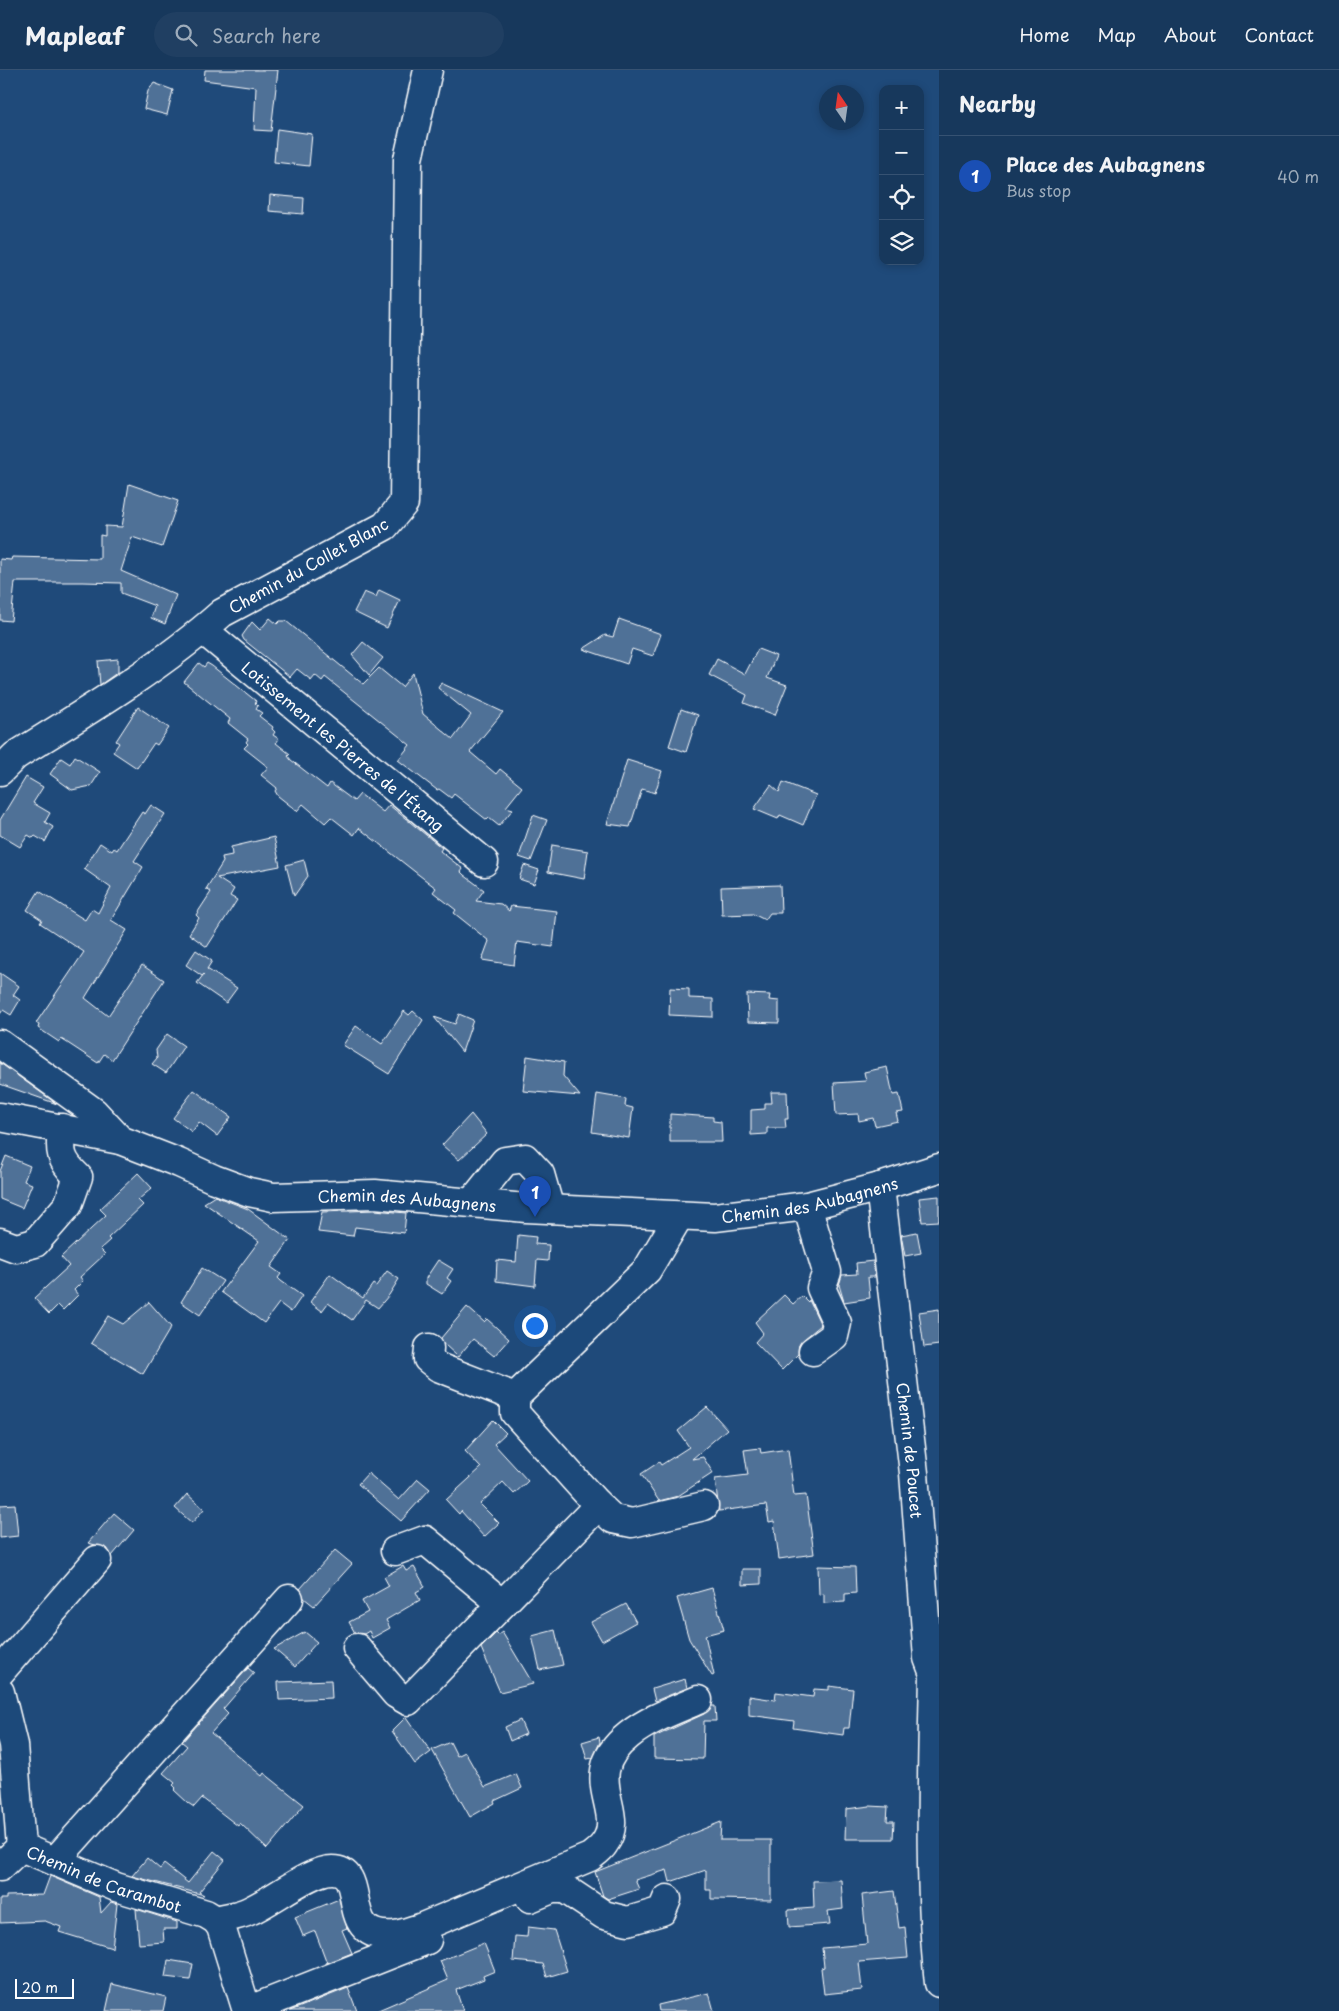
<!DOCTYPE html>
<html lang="en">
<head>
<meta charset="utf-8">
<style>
  :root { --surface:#17385c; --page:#203f62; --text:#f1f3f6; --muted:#9eacbb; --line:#365272; --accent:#ffd166 }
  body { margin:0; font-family:"Playpen Sans",sans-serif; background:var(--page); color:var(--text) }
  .controls { position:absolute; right:15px; top:15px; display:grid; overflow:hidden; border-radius:10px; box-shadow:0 2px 8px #0003 }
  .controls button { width:45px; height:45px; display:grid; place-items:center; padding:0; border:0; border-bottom:1px solid var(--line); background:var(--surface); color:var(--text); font:25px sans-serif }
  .compass { position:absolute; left:819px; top:15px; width:45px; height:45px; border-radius:50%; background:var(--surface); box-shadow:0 2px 8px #0003; rotate:347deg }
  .scale { position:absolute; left:15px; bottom:12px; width:59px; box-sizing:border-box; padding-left:5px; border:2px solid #fff; border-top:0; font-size:14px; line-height:18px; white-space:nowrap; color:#fff; -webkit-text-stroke:4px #1f4a7a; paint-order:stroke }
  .you { position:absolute; left:534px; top:1255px; width:18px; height:18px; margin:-12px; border:4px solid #fff; border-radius:50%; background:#1a73e8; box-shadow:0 0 0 8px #1a73e833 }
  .badge { display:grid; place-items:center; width:32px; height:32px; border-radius:50%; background:var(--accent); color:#fff; font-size:16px; font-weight:700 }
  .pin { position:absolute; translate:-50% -41px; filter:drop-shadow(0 1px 2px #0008) }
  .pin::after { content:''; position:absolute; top:26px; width:18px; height:15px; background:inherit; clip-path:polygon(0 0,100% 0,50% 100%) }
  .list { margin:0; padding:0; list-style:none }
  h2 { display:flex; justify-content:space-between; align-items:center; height:65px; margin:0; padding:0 20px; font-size:21px }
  h2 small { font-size:16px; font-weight:400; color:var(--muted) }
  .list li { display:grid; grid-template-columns:32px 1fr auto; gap:15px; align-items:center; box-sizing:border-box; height:80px; padding:0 20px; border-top:1px solid var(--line) }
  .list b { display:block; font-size:19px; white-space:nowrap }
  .list p { margin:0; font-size:16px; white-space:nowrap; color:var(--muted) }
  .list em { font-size:16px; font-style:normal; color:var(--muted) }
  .icon { flex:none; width:28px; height:28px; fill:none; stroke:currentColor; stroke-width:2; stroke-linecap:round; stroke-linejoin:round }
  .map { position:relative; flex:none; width:939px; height:1941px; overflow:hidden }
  header { display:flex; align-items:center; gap:30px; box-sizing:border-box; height:70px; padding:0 25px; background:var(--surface); border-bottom:1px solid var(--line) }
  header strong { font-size:24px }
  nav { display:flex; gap:28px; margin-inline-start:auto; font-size:18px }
  .search { width:350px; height:45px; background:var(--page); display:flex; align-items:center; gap:12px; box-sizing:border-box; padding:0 18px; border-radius:28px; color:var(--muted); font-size:19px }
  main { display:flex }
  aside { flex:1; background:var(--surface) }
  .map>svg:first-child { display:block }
  .building { fill:#507197; stroke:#fff }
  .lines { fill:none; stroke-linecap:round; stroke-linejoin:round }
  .minor-casing { stroke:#fff; stroke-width:31 }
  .minor { stroke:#1f4a7a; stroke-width:28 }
  .labels { text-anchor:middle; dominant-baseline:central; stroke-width:4; stroke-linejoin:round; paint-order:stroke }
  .street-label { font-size:16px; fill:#fff; stroke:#1f4a7a }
</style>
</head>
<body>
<header>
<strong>Mapleaf</strong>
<div class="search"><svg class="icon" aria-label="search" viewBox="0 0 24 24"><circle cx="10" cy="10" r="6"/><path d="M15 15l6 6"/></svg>Search here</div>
<nav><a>Home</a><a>Map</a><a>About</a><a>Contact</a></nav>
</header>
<main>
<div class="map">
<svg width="939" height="1941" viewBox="0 0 939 1941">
  <rect width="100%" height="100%" fill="#1f4a7a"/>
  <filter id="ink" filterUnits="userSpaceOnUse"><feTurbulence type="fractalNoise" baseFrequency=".02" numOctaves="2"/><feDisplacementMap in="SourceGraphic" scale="10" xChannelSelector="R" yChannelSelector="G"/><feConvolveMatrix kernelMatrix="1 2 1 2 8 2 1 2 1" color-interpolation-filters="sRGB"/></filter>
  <g filter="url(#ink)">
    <path class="building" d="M 205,0 L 278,0 L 271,61 L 254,60 L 256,17 L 204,10 Z
      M 154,13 L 173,20 L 167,45 L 144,39 L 148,21 Z
      M 277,59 L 312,64 L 309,96 L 274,92 Z
      M 270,125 L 304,128 L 303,144 L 269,141 Z
      M 129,414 L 178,431 L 162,477 L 132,467 L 121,501 L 176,525 L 165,554 L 151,548 L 155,536 L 121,523 L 121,513 L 83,512 L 15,512 L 11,551 L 0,550 L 0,489 L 11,490 L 12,487 L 100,489 L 100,465 L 105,466 L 105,456 L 122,457 Z
      M 379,520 L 400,530 L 387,558 L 354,542 L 364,522 L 376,527 Z
      M 270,548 L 277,554 L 280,551 L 286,551 L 363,614 L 379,598 L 402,617 L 413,603 L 423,644 L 453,669 L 471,645 L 438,618 L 441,613 L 503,642 L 470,682 L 496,704 L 500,699 L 522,717 L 506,737 L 513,739 L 499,756 L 489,748 L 487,750 L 454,724 L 451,728 L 439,719 L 437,720 L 398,690 L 410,675 L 325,607 L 322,611 L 315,605 L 311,610 L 297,599 L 290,607 L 244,570 L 242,566 L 252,552 L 260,560 Z
      M 619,549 L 661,564 L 653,586 L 632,579 L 627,594 L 583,579 L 605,565 L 613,567 Z
      M 363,572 L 383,588 L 369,605 L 352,585 Z
      M 758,579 L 776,586 L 767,608 L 787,615 L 775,645 L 744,633 L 747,625 L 709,605 L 717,589 L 745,604 Z
      M 118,589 L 118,602 L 100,615 L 98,591 Z
      M 199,593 L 204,597 L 207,593 L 212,596 L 256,631 L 255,633 L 258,636 L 256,639 L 262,643 L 259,646 L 273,657 L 272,659 L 275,662 L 273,665 L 279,669 L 276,673 L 290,684 L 288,686 L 291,690 L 327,718 L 330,713 L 354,731 L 360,724 L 383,742 L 389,735 L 442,778 L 440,781 L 463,799 L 461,802 L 464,805 L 484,820 L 476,831 L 501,834 L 509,841 L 511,836 L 557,841 L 553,877 L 517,872 L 514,895 L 482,890 L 489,871 L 454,843 L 456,840 L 433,822 L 436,818 L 419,805 L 359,758 L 354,765 L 331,747 L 325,753 L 303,734 L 297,741 L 278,726 L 275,721 L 277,718 L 261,705 L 268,697 L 244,678 L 248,674 L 246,672 L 248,669 L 228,653 L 230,649 L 184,612 Z
      M 138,637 L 169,658 L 157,675 L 154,673 L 137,698 L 113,682 L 119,673 L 116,671 Z
      M 681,639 L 698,645 L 686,682 L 669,676 Z
      M 75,686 L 100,702 L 91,716 L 72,720 L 50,704 L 61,688 L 70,694 Z
      M 627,690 L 662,701 L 655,723 L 642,719 L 630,757 L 607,754 Z
      M 26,707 L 43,717 L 33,733 L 50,743 L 45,752 L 53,757 L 45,772 L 35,766 L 33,768 L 28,765 L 20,777 L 0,765 L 0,750 Z
      M 783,712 L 816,725 L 803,755 L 780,745 L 778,749 L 754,739 L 771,715 L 779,722 Z
      M 151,735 L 165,744 L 134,791 L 143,797 L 111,850 L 127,860 L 85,928 L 108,946 L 142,895 L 164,910 L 112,990 L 104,984 L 98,993 L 66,972 L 61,969 L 59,972 L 38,958 L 39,955 L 36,953 L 84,882 L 40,853 L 42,850 L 27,840 L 39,821 L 85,850 L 92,839 L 98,843 L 111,818 L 84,799 L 100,773 L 112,781 L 114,778 L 117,780 L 142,742 L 145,744 Z
      M 533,745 L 547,750 L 531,791 L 519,787 Z
      M 274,767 L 280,796 L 217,808 L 234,819 L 230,826 L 237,830 L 207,877 L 189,864 L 199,848 L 196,845 L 211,822 L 206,819 L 223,792 L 222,787 L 232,785 L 231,777 Z
      M 552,775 L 588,781 L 584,809 L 548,802 Z
      M 304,790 L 308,806 L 294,826 L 286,795 Z
      M 524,795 L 539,800 L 534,814 L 519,809 Z
      M 780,815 L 781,843 L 770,843 L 765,850 L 753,844 L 722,845 L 721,817 Z
      M 196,880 L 212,891 L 207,899 L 237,918 L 226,933 L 197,913 L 204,904 L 202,906 L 186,895 Z
      M 0,903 L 19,916 L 13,925 L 20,930 L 11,945 L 3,940 L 0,944 Z
      M 670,918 L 689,919 L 689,928 L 713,929 L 713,947 L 669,945 Z
      M 747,924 L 770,925 L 769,930 L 779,931 L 779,953 L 748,952 Z
      M 404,941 L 409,945 L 413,941 L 423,950 L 389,1004 L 343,975 L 356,956 L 382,974 Z
      M 459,944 L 473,950 L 462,982 L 434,947 L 455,954 Z
      M 167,964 L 184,976 L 166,1003 L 152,994 L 157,988 L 156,980 Z
      M 527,986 L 564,992 L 563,1006 L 580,1026 L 523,1021 Z
      M 0,993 L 57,1034 L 0,1014 Z
      M 887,997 L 893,1025 L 899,1024 L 903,1042 L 896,1043 L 898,1051 L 875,1056 L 873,1048 L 859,1051 L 858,1044 L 836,1045 L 834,1013 L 866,1011 L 864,1002 Z
      M 194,1020 L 231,1047 L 217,1066 L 199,1052 L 192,1062 L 173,1048 Z
      M 771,1022 L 787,1022 L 788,1049 L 785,1049 L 786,1058 L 767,1058 L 767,1064 L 751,1065 L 751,1040 L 765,1039 L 765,1033 L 772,1033 Z
      M 597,1024 L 626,1029 L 625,1036 L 633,1038 L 629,1068 L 592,1062 Z
      M 471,1044 L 487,1064 L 459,1090 L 442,1075 Z
      M 670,1044 L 713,1047 L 713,1051 L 721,1052 L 722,1072 L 670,1072 Z
      M 6,1086 L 30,1096 L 24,1111 L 32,1114 L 22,1138 L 0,1129 L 0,1101 Z
      M 138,1103 L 152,1118 L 138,1130 L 143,1135 L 108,1168 L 110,1170 L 100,1179 L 105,1184 L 80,1207 L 83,1211 L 74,1220 L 78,1225 L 63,1240 L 58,1235 L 49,1244 L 34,1228 L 69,1196 L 61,1187 L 106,1145 L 100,1139 Z
      M 215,1126 L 248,1139 L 290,1170 L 271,1197 L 281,1204 L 278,1208 L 281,1211 L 302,1226 L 291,1242 L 279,1233 L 264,1253 L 221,1222 L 259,1171 L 204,1133 Z
      M 939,1126 L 939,1151 L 922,1152 L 919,1128 Z
      M 375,1140 L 406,1143 L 404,1163 L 355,1157 L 353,1166 L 318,1162 L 322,1142 Z
      M 917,1162 L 921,1183 L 905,1186 L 901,1165 Z
      M 518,1165 L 536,1167 L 535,1174 L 549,1175 L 548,1191 L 537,1190 L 535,1216 L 496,1211 L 497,1190 L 516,1192 Z
      M 438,1190 L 453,1199 L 447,1208 L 451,1211 L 442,1224 L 426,1214 L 426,1208 Z
      M 873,1191 L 875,1207 L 868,1207 L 870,1228 L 844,1232 L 839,1215 L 842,1205 L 857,1204 L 856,1193 Z
      M 202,1198 L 223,1211 L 200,1245 L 181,1232 Z
      M 387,1201 L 399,1209 L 389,1225 L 378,1238 L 366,1230 L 352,1250 L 328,1233 L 322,1241 L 310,1232 L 330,1204 L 363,1228 L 373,1214 L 376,1216 Z
      M 784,1225 L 793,1234 L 802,1226 L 808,1232 L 809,1230 L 821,1255 L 804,1269 L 799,1275 L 798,1284 L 782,1300 L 755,1272 L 763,1263 L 755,1252 Z
      M 149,1232 L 171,1257 L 143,1304 L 91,1273 L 108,1246 L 123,1254 Z
      M 467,1237 L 484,1252 L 487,1249 L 509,1269 L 494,1286 L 473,1269 L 458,1287 L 444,1274 L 441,1268 Z
      M 939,1239 L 939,1275 L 924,1277 L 919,1242 Z
      M 707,1337 L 727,1359 L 692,1389 L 703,1387 L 713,1403 L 678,1426 L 659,1431 L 641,1404 L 659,1392 L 661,1395 L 689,1377 L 678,1361 Z
      M 493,1350 L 506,1363 L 494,1374 L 528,1411 L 514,1424 L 503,1412 L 480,1434 L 499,1453 L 484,1467 L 461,1441 L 459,1444 L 446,1430 L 481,1398 L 465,1381 Z
      M 760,1378 L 761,1383 L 788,1379 L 794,1426 L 806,1425 L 814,1484 L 779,1489 L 774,1451 L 769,1452 L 766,1435 L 719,1441 L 715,1409 L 748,1405 L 744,1380 Z
      M 368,1403 L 399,1430 L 418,1409 L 430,1419 L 401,1451 L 358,1414 Z
      M 187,1424 L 204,1439 L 192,1453 L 175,1438 Z
      M 15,1434 L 18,1466 L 0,1468 L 0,1435 Z
      M 114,1443 L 134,1460 L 112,1486 L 107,1478 L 88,1473 Z
      M 335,1480 L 352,1494 L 314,1536 L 304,1528 L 300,1519 Z
      M 403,1496 L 406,1501 L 414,1497 L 422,1511 L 425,1517 L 416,1522 L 420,1530 L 386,1550 L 390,1558 L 372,1568 L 369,1561 L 364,1564 L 355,1563 L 349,1552 L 368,1542 L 362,1531 L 389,1516 L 384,1507 Z
      M 818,1496 L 855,1497 L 856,1523 L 845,1524 L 845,1532 L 824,1533 L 824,1524 L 819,1525 Z
      M 742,1499 L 761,1499 L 761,1514 L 742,1515 Z
      M 712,1518 L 724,1560 L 705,1565 L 714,1605 L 712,1606 L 689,1569 L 677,1528 Z
      M 626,1534 L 636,1552 L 602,1571 L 591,1552 Z
      M 555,1560 L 563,1595 L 540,1600 L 532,1566 Z
      M 305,1562 L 317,1572 L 295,1597 L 274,1579 Z
      M 502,1562 L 533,1614 L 500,1622 L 481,1578 L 496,1563 L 498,1565 Z
      M 248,1598 L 254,1603 L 223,1639 L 228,1644 L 211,1663 L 262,1706 L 264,1703 L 304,1735 L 267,1779 L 240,1753 L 238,1756 L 202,1728 L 194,1737 L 188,1733 L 174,1720 L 176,1718 L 173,1715 L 175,1713 L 163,1703 L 187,1676 L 182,1672 Z
      M 685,1609 L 687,1618 L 655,1631 L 652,1619 Z
      M 331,1610 L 332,1628 L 279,1630 L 278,1612 Z
      M 829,1616 L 853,1619 L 849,1658 L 844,1658 L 843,1665 L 793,1658 L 794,1651 L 749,1645 L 749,1626 L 775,1630 L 776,1622 L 813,1627 L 814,1619 L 829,1620 Z
      M 712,1636 L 715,1636 L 716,1651 L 704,1651 L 703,1689 L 654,1688 L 654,1667 L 704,1644 Z
      M 406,1647 L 431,1682 L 415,1694 L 392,1661 Z
      M 520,1650 L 526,1664 L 510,1671 L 505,1657 Z
      M 599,1667 L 600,1672 L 593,1688 L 587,1689 L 582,1672 Z
      M 450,1672 L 457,1686 L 465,1682 L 485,1717 L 516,1704 L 522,1718 L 494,1731 L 495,1733 L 470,1747 L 432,1680 Z
      M 870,1736 L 888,1737 L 887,1751 L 894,1751 L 893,1769 L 845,1769 L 846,1739 Z
      M 721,1752 L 720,1770 L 771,1770 L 771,1830 L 711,1829 L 711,1820 L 706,1820 L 706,1800 L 670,1812 L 667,1800 L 635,1810 L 639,1819 L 608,1829 L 603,1826 L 595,1802 Z
      M 214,1781 L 225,1790 L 199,1822 L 204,1825 L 132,1806 L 147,1788 L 160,1799 L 164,1794 L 188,1813 Z
      M 50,1806 L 99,1827 L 101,1843 L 111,1832 L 117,1834 L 112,1878 L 59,1862 L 61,1857 L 45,1851 L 0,1853 L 0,1829 L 6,1829 L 6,1826 L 43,1825 Z
      M 841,1810 L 843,1839 L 828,1841 L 830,1854 L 789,1857 L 788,1840 L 814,1838 L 813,1811 Z
      M 894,1821 L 899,1858 L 905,1857 L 908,1888 L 859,1892 L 862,1920 L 824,1924 L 821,1898 L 824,1897 L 822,1878 L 867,1874 L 862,1825 Z
      M 339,1829 L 347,1858 L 342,1860 L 352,1883 L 327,1893 L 315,1861 L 303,1866 L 295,1847 Z
      M 136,1839 L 177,1852 L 177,1859 L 163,1859 L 164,1872 L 139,1874 Z
      M 528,1857 L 554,1860 L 567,1901 L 547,1907 L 543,1894 L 513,1891 L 515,1866 L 527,1867 Z
      M 484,1873 L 495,1901 L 483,1906 L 484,1909 L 456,1920 L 463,1941 L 376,1941 L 448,1910 L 440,1891 Z
      M 168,1890 L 193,1894 L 190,1910 L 165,1907 Z
      M 112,1914 L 166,1927 L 163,1941 L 106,1941 Z
      M 348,1918 L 357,1941 L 290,1941 Z
      M 709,1923 L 714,1941 L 659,1941 L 658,1935 Z"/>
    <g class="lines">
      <defs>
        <g id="minor">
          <path id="s1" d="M 203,560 L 484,792"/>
          <path d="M 0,701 L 15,686 C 86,642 160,598 222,543 L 385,456 L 404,433 L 408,89 L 428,0"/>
          <path d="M 0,974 L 94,1042 L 120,1070"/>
          <path id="s2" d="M 0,1047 L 120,1070 L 179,1093 L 214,1109 L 249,1122 L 273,1127 L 375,1124 L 526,1138 L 715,1147 L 807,1136 L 880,1117 L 939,1098"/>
          <path id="s3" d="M 880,1117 L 914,1403 L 928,1588 L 934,1604 C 932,1707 928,1811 939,1913"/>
          <path d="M 472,1132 L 505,1091 L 525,1088 L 540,1104 L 550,1139"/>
          <path d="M 807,1136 L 827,1202 L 821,1218 L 837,1253 L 834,1266 L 813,1281"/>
          <path d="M 0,1172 L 16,1178 L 35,1173 L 68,1135 L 78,1107 C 59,1089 60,1082 62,1058"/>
          <path d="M 429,1278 L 428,1289 L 438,1297 L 515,1327"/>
          <path d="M 596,1433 L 613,1449 L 632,1453 L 704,1436"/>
          <path d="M 395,1481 L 425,1470 L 502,1534"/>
          <path d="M 357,1578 L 396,1624 L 408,1631 L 590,1444 L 596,1433 L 515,1343 L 515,1327 L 647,1200 L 679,1146"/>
          <path d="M 0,1602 L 97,1490"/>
          <path id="s4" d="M 0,1622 L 13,1675 L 21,1777 L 116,1817 L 206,1844 L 216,1850 L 221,1857 L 247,1941"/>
          <path d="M 55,1791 L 289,1529"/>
          <path d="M 0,1797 L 21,1777"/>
          <path d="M 530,1828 L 552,1819 L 565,1819 L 604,1845 L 628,1851 L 662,1841 L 667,1829"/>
          <path d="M 216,1850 C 227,1847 239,1846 249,1841 C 271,1832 310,1800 332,1800 C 371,1800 335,1870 394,1865 C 403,1864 412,1860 420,1858 L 590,1787 C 595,1783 601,1779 604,1774 C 629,1741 576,1707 629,1665 C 649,1649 675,1640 698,1630"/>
          <path d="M 247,1941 L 427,1870"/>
        </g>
      </defs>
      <use href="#minor" class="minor-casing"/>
      <use href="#minor" class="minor"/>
    </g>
  </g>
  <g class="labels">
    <g class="street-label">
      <text transform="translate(308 495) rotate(-29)">Chemin du Collet Blanc</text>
      <text stroke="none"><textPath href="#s1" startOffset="182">Lotissement les Pierres de l'Étang</textPath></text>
      <text stroke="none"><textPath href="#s2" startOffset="825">Chemin des Aubagnens</textPath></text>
      <text stroke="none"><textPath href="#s2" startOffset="420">Chemin des Aubagnens</textPath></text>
      <text stroke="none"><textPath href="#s3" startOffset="265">Chemin de Poucet</textPath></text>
      <text stroke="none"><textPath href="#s4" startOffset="246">Chemin de Carambot</textPath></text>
    </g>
  </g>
</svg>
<div class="controls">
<button>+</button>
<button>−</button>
<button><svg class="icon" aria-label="locate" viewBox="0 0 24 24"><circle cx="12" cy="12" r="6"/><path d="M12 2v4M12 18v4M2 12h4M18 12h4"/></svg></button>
<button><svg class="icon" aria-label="layers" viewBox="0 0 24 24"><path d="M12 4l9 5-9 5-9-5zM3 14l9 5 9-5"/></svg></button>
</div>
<svg class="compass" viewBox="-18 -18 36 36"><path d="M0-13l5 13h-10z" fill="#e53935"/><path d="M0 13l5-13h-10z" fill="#9eacbb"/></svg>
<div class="scale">20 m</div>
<div class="you"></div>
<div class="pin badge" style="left:535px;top:1147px;background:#1a4fb4">1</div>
</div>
<aside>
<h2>Nearby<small></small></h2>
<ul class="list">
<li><span class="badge" style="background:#1a4fb4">1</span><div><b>Place des Aubagnens</b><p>Bus stop</p></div><em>40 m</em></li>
</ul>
</aside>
</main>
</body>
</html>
